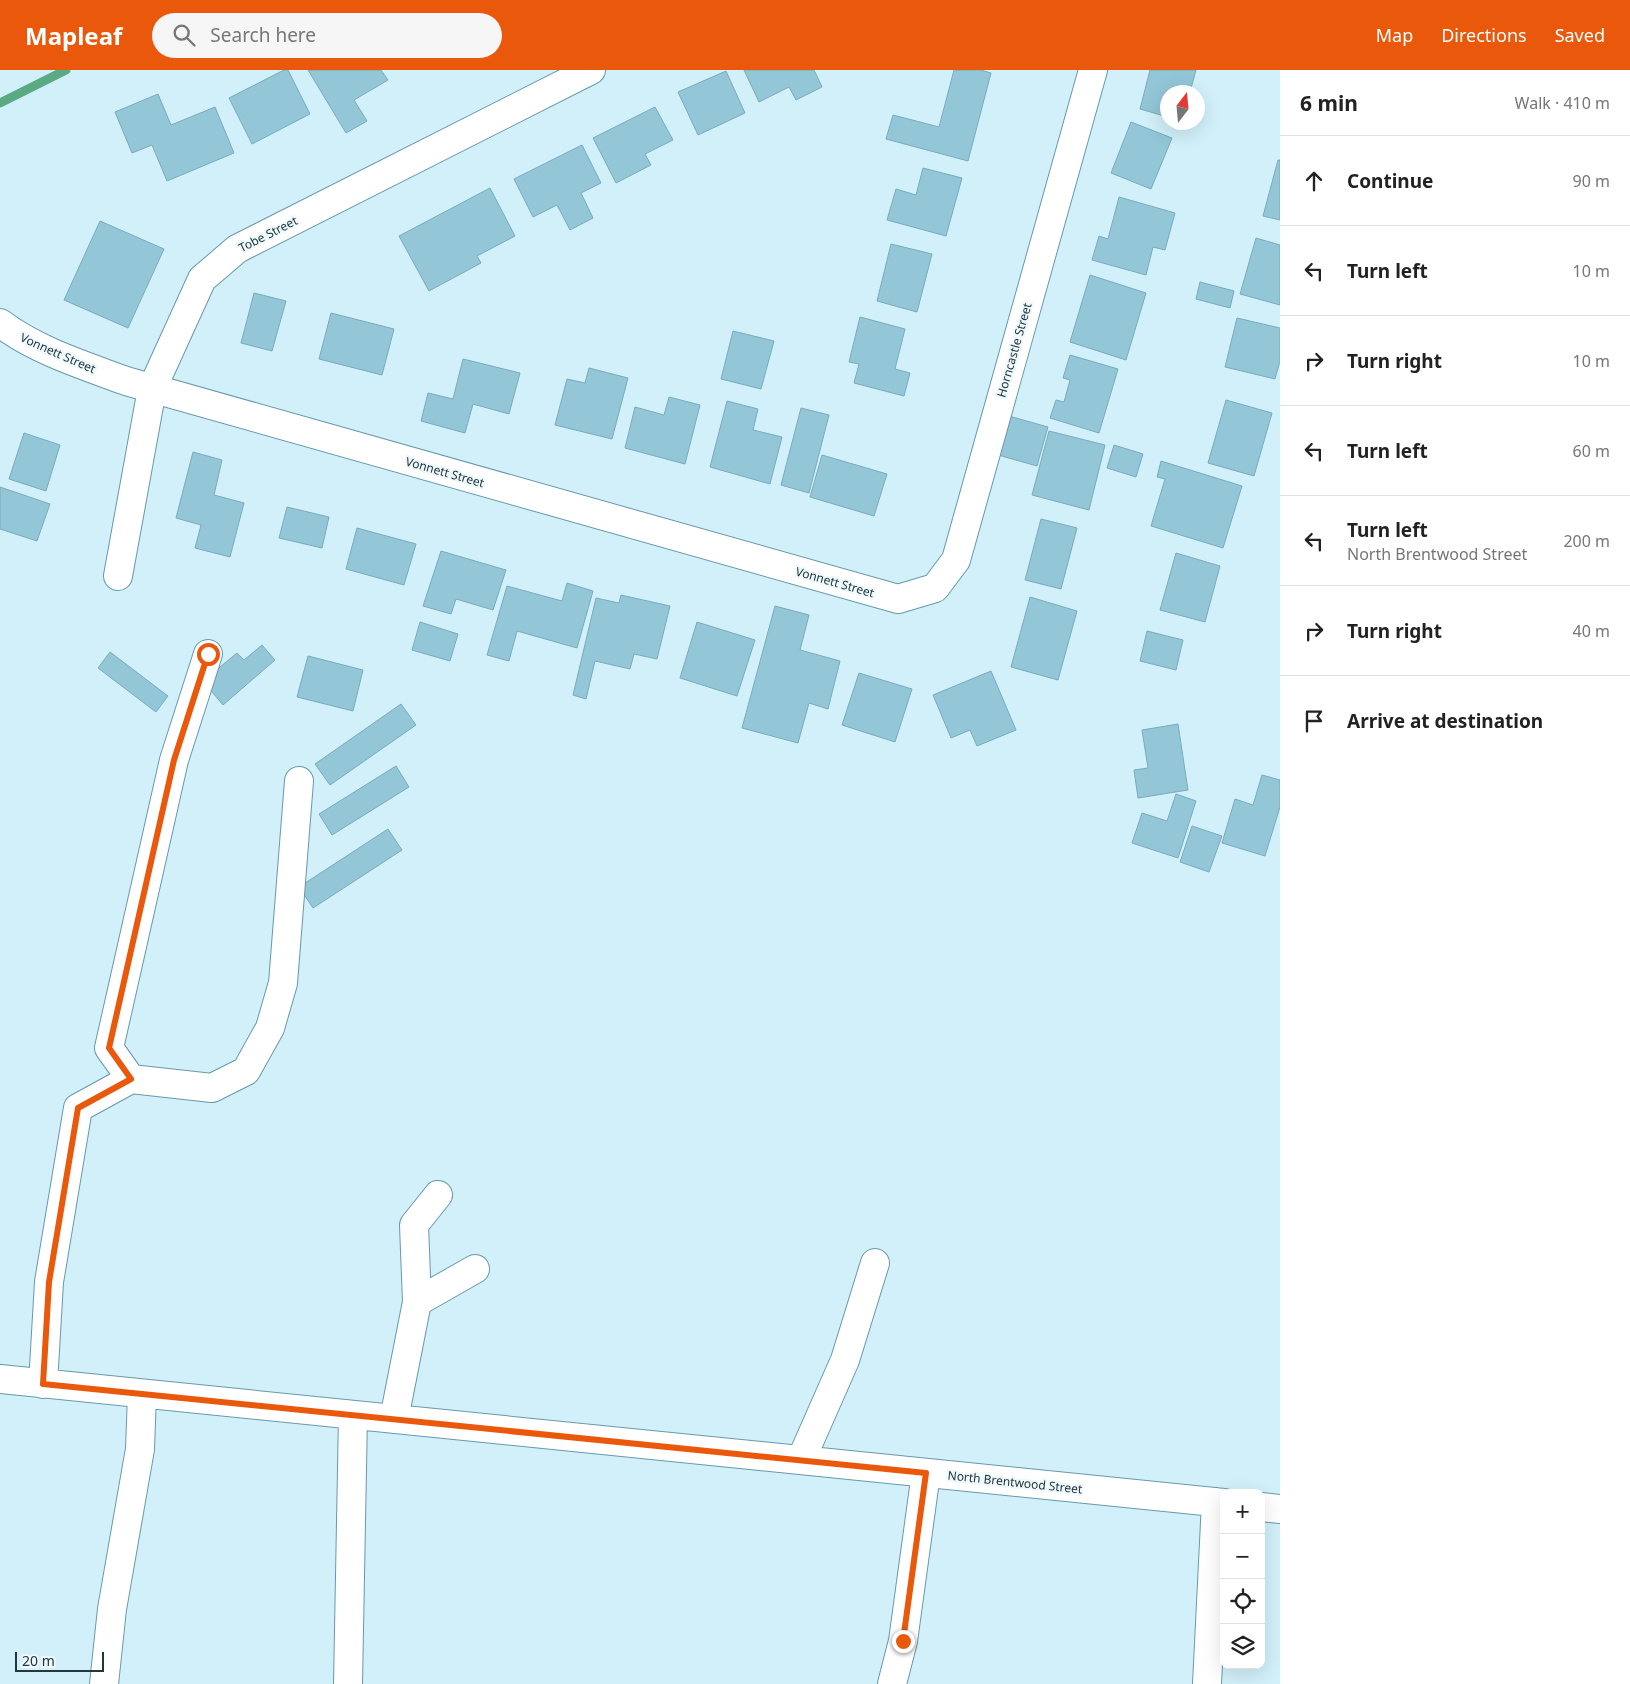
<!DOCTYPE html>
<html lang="en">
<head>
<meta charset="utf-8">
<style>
  :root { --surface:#fff; --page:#f6f6f6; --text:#222; --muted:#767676; --line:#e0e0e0; --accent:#ea580c }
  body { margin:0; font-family:"Noto Sans",sans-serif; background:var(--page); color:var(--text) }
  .controls { position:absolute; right:15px; bottom:15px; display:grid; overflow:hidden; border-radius:10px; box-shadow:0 5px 20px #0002 }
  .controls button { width:45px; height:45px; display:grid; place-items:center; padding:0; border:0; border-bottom:1px solid var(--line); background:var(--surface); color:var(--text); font:25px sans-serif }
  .compass { position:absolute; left:1160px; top:15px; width:45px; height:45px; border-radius:50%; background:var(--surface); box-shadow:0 5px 20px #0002; rotate:16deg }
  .scale { position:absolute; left:15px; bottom:12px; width:89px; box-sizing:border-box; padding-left:5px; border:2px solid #22363d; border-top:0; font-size:14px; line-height:18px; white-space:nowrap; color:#22363d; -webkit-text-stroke:4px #eff9fc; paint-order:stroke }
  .stop { position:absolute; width:15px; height:15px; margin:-11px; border:4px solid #ea580c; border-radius:50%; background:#fff }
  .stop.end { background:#ea580c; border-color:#fff; box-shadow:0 1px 5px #0008 }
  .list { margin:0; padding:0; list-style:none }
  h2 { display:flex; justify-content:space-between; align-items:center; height:65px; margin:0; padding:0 20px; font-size:21px }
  h2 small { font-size:16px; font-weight:400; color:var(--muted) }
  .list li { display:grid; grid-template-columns:32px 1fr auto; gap:15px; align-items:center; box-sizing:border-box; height:90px; padding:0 20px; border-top:1px solid var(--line) }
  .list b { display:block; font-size:19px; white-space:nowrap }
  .list p { margin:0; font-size:16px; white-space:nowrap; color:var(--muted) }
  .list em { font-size:16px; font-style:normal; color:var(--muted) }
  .icon { flex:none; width:28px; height:28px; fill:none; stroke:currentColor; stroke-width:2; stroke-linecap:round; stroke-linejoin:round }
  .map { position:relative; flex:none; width:1280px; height:1614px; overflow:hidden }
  header { display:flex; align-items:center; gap:30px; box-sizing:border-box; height:70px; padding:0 25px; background:var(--accent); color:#fff }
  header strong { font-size:24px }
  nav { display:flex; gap:28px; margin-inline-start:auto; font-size:18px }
  .search { width:350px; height:45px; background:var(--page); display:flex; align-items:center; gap:12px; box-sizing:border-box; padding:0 18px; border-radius:28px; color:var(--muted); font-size:19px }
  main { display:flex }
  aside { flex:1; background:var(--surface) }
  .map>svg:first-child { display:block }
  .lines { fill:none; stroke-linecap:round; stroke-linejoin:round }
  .stream { stroke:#5aaa83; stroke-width:9 }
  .building { fill:#93c6d7; stroke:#79abbc }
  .minor-casing { stroke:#6899aa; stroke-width:30 }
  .minor { stroke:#fff; stroke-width:28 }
  .route { stroke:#ea580c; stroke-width:6 }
  .labels { text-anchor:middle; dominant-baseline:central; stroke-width:4.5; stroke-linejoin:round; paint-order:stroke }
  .street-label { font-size:12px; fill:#22363d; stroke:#eff9fc }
</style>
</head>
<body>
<header>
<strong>Mapleaf</strong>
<div class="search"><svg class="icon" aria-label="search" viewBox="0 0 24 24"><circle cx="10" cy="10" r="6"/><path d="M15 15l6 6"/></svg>Search here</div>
<nav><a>Map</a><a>Directions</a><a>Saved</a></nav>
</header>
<main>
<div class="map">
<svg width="1280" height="1614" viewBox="0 0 1280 1614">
  <rect width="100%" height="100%" fill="#d1f0fa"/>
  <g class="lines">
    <path class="stream" d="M 0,33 L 66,0"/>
  </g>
  <path class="building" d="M 284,0 L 288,0 L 310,44 L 252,74 L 229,28 Z
    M 308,0 L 381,0 L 388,10 L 354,30 L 367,51 L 346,63 Z
    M 744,0 L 814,0 L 822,17 L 796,30 L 789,17 L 759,32 Z
    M 954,0 L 981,0 L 991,3 L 968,91 L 886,69 L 893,45 L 939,57 Z
    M 1150,0 L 1196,0 L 1190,22 L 1168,22 L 1168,47 L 1140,39 Z
    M 726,1 L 745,43 L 698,65 L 678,22 Z
    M 158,24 L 171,55 L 215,37 L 234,83 L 167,111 L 152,75 L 132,83 L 115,42 Z
    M 655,37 L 673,70 L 645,84 L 651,95 L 616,113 L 593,68 Z
    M 1131,52 L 1172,68 L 1151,119 L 1111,103 Z
    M 582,75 L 601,113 L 581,123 L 593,148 L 570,160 L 557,135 L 533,147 L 514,109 Z
    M 1278,90 L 1280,90 L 1280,150 L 1263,146 Z
    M 923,98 L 962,108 L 946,166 L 887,150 L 896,119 L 916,125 Z
    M 490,118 L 515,166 L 477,186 L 481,193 L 429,221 L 399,166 Z
    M 1119,127 L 1175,143 L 1165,180 L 1153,177 L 1146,205 L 1092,190 L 1099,166 L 1108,169 Z
    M 100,151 L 164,179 L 128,258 L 64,230 Z
    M 1256,168 L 1280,175 L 1280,235 L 1240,224 Z
    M 891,174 L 932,184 L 917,242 L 877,231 Z
    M 1090,205 L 1146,223 L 1126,290 L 1070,272 Z
    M 1200,212 L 1234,221 L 1230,238 L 1196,229 Z
    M 254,223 L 286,231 L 272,281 L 241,273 Z
    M 331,243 L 394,259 L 382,305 L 319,289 Z
    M 860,247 L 905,259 L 895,299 L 910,303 L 904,326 L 854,313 L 859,294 L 849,292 Z
    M 1237,248 L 1280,258 L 1280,291 L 1275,309 L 1225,297 Z
    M 733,261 L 774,271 L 761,319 L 721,309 Z
    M 1070,285 L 1118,299 L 1099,363 L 1050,348 L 1056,330 L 1064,332 L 1070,310 L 1063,308 Z
    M 463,289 L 520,303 L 509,344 L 473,334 L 465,363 L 421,351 L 428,323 L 453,329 Z
    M 589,298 L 628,308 L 612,369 L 555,355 L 567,309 L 585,313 Z
    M 669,327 L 700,335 L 685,394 L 625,378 L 635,337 L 664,345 Z
    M 1226,330 L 1272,343 L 1254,406 L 1208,393 Z
    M 727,331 L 758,339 L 753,360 L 782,367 L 770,414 L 710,397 Z
    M 801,338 L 829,345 L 809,423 L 781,415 Z
    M 1009,346 L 1048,357 L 1037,396 L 998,385 Z
    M 1049,361 L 1105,375 L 1089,440 L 1032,425 Z
    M 24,363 L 60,375 L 46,421 L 9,409 Z
    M 1114,375 L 1143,384 L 1136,407 L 1107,398 Z
    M 193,382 L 222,390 L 214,425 L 244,433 L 230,487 L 195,478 L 201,455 L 176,448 Z
    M 822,385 L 887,404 L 874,446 L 810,427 Z
    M 1161,391 L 1242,416 L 1223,478 L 1151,456 L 1165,409 L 1157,407 Z
    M 0,417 L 50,434 L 37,471 L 0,459 Z
    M 287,437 L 329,447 L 322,478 L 279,468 Z
    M 1041,449 L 1077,458 L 1061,519 L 1025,510 Z
    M 357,458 L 416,474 L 404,515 L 346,499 Z
    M 441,481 L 506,500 L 493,540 L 456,529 L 451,544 L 423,536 Z
    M 1176,483 L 1220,496 L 1205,552 L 1160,540 Z
    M 567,513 L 593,521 L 577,578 L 517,561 L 509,591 L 487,585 L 507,516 L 562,531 Z
    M 621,525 L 670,536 L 657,589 L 634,584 L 630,599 L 595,591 L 586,629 L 573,625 L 596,528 L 619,533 Z
    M 1030,527 L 1077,541 L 1058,610 L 1011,597 Z
    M 775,536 L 809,545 L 800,580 L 840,591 L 828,639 L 809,633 L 798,673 L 742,658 Z
    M 420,552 L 458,564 L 450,591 L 412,580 Z
    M 697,552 L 755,570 L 737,626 L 680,608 Z
    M 1147,561 L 1183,570 L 1176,600 L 1140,591 Z
    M 262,575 L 275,590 L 223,635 L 203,611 L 237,583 L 244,590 Z
    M 110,582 L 168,626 L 156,642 L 98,598 Z
    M 308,586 L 363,600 L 353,641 L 297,627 Z
    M 991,601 L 1016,660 L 977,676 L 970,660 L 951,668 L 933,625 Z
    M 859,603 L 912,619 L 895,672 L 842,655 Z
    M 401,634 L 416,655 L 330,715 L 315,694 Z
    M 1178,654 L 1188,720 L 1138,728 L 1134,700 L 1148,698 L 1142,660 Z
    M 396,696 L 409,717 L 332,765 L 319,744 Z
    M 1262,705 L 1280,710 L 1280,737 L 1265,786 L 1222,773 L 1235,729 L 1253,735 Z
    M 1176,724 L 1196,731 L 1178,788 L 1132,773 L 1142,743 L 1167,751 Z
    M 1192,756 L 1222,766 L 1209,802 L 1180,792 Z
    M 388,759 L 402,780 L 313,838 L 299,817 Z"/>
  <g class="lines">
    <defs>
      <path id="minor" d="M 0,253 C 37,281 83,295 126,311 L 898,529 L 935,518 L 956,490 L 1093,0
        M 118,506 L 152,319 L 202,209 L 237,179 L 591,0
        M 208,584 L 174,690 L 109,978 L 131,1009 L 212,1018 L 246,1001 L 270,958 L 283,913 L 299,711
        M 417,1232 L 414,1155 L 438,1125
        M 0,1309 L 1224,1433
        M 43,1314 L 49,1212 L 78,1038 L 131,1009
        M 394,1349 L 417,1232 L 475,1199
        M 801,1390 L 845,1290 L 875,1193
        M 1261,1437 L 1280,1439
        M 104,1614 L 112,1539 L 140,1379 L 142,1324
        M 348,1614 L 353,1345
        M 892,1614 L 903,1571 L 926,1403
        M 1207,1614 L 1216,1432"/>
    </defs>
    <use href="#minor" class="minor-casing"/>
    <use href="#minor" class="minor"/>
  </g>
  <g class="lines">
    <path class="route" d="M 208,584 L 174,690 L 109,978 L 131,1009 L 78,1038 L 49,1212 L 43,1314 L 926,1403 L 903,1571"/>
  </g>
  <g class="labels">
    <g class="street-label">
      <text transform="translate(268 164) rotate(-27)">Tobe Street</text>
      <text transform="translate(1014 280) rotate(-74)">Horncastle Street</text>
      <text transform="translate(58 283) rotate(24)">Vonnett Street</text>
      <text transform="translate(445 402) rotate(16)">Vonnett Street</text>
      <text transform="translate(835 512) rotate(16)">Vonnett Street</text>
      <text transform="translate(1015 1412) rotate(6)">North Brentwood Street</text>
    </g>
  </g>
</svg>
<div class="controls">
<button>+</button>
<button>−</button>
<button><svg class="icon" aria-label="locate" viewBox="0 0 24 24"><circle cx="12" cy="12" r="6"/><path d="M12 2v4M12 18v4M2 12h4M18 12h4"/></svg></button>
<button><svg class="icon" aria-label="layers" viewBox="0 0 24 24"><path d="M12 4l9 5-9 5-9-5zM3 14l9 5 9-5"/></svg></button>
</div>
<svg class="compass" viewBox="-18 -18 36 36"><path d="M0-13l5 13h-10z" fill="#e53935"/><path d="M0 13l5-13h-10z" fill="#767676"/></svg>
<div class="scale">20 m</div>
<div class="stop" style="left:208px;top:584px"></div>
<div class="stop end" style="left:903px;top:1571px"></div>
</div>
<aside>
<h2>6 min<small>Walk · 410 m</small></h2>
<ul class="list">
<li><svg class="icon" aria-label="ahead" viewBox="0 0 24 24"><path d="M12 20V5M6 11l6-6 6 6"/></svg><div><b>Continue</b></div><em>90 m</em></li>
<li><svg class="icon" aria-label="left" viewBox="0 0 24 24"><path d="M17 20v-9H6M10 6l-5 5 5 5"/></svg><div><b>Turn left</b></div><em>10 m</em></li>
<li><svg class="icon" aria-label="right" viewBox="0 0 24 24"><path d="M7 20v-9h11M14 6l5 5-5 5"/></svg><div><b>Turn right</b></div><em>10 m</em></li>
<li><svg class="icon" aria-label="left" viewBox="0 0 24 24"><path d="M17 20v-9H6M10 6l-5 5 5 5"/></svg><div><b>Turn left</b></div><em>60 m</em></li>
<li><svg class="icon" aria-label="left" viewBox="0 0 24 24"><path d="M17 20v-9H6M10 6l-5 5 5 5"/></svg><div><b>Turn left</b><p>North Brentwood Street</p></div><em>200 m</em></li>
<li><svg class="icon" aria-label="right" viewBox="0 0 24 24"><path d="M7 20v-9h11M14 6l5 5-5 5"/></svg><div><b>Turn right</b></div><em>40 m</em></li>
<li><svg class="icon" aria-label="arrive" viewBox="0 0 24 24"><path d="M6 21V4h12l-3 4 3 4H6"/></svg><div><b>Arrive at destination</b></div></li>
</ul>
</aside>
</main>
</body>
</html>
